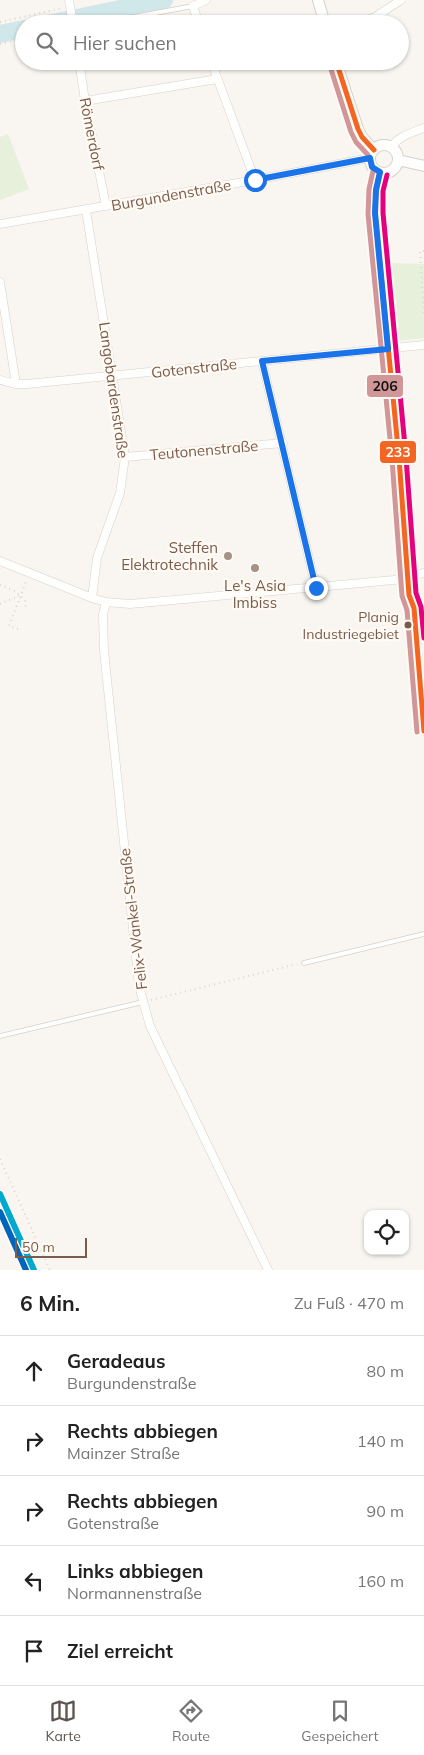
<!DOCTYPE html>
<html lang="de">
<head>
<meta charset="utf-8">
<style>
  :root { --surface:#fff; --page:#f2f2f2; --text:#222; --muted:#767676; --line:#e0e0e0; --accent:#5d544f }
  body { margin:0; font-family:Mulish,sans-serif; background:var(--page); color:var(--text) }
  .controls { position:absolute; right:15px; bottom:15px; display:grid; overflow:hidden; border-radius:10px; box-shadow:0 1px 4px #0004 }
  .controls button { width:45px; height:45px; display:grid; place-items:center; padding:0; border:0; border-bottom:1px solid var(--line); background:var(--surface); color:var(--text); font:25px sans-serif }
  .scale { position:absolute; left:15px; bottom:12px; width:72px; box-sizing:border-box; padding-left:5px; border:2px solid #7a5c4d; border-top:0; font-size:14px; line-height:18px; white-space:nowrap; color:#7a5c4d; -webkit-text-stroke:4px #fffaf3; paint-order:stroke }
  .stop { position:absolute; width:15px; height:15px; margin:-11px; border:4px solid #1a73e8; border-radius:50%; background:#fff }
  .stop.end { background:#1a73e8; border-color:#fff; box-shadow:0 1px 5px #0008 }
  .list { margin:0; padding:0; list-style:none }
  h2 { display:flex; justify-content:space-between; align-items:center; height:65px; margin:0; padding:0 20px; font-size:21px }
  h2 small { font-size:16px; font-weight:400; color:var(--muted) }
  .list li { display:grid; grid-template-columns:32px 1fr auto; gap:15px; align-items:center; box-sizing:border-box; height:70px; padding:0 20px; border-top:1px solid var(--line) }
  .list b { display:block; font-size:19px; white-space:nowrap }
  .list p { margin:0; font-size:16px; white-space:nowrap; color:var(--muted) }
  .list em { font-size:16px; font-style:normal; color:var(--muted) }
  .icon { flex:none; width:28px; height:28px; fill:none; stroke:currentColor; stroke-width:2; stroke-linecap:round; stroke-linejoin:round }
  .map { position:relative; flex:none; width:424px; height:1270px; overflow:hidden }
  .search { position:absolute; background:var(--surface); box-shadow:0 1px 4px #0004; left:15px; right:15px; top:15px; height:55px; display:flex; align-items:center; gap:12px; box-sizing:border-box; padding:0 18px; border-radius:28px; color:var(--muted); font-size:19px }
  .sheet { height:415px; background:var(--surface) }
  nav { display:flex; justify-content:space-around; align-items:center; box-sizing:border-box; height:70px; border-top:1px solid var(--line); background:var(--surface); font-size:14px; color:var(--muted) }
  nav a { display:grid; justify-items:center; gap:2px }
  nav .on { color:var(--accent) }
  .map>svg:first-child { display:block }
  .green { fill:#e7f0db }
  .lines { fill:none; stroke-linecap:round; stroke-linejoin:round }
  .river { stroke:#d0e8ea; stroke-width:18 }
  .service-casing { stroke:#d7d1cb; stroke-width:5.5 }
  .minor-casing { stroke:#d7d1cb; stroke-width:9 }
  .tertiary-casing { stroke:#d7d1cb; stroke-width:12 }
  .path { stroke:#dcd5d0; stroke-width:2; stroke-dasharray:1 4; stroke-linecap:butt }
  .service { stroke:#fefefd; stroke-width:4 }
  .minor { stroke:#fefefd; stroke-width:8 }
  .tertiary { stroke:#fefefd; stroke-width:10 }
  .bus-1-casing { stroke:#fffaf3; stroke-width:9 }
  .bus-2-casing { stroke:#fffaf3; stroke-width:9 }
  .bus-3-casing { stroke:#fffaf3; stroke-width:9 }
  .bus-1 { stroke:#f26522; stroke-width:5 }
  .bus-2 { stroke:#d09698; stroke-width:5 }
  .bus-3 { stroke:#e5007d; stroke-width:5 }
  .rail-1-casing { stroke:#fffaf3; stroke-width:10 }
  .rail-2-casing { stroke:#fffaf3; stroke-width:10 }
  .rail-1 { stroke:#00a9ce; stroke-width:6 }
  .rail-2 { stroke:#0065bd; stroke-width:6 }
  .route { stroke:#1a73e8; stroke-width:6 }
  .poi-dot { fill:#a69286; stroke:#fffaf3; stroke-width:2 }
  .bus-dot { fill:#7a5c4d; stroke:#fffaf3; stroke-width:2 }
  .labels { text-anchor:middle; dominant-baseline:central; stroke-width:4.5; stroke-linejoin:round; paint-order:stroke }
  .bus-label { font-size:14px; fill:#7a5c4d; stroke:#fffaf3; text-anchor:end }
  .street-label { font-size:15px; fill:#7a5c4d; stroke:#fffaf3 }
  .poi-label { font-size:15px; fill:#7a5c4d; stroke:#fffaf3; text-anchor:end }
  .line-badge { stroke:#fffaf3; stroke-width:2 }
  .badge-label { font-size:14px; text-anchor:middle; font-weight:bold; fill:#fff }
  .pale-badge-label { font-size:14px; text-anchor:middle; font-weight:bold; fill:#111 }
</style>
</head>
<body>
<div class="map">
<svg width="424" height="1270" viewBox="0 0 424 1270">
  <rect width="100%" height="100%" fill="#f9f5f0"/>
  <path class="green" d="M 8,134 L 29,189 L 0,200 L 0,137 Z
    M 388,263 L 424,264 L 424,338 L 395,341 Z"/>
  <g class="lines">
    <path class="river" d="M 48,24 L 164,0
      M 0,34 L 24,29"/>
    <defs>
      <path id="service" d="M 96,24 L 193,6
        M 304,963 L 424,934
        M 0,1036 L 143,1002"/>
      <path id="minor" d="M 69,0 L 73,24
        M 199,24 L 193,6 L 206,0
        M 355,24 L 375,17 L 401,0
        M 79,61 L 85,101 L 106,206
        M 211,61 L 255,180
        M 85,101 L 217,79
        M 391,147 C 399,136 411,133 424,128
        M 380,173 L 376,190 L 375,213 L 399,458 L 409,595 L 414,608 L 424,731
        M 86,210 L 125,457 L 120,493 L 97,558 L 92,598
        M 0,224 L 255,180 L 370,158
        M 0,282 L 16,384
        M 262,361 L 316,588
        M 0,380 L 16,384 L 27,384 L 424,345
        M 125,457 L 283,443
        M 0,561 L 92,598 L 106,602 L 130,604 L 394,580 L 424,573
        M 106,602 L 103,615 L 104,651 L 139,986 L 150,1026 L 268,1270"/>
      <path id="tertiary" d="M 318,0 L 325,24
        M 336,61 L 358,129 L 362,137 L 374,150
        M370 159a14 14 0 1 1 28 0a14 14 0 1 1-28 0Z
        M 398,160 L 424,166"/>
    </defs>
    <use href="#service" class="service-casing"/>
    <use href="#minor" class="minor-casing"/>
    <use href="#tertiary" class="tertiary-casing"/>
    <path class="path" d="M 0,22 L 63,8
      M 0,44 L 24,39
      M 424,251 L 420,251 L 424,314
      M 0,585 L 15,591 L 25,600 L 26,607
      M 0,604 L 19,596
      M 18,629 L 9,626 L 27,579
      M 151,1000 L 297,964
      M 0,1159 L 50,1270"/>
    <use href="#service" class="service"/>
    <use href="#minor" class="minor"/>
    <use href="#tertiary" class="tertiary"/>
    <defs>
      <path id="bus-1" d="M 336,61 L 358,129 L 362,137 L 374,150
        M 380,173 L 376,190 L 375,213 L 399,458 L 409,595 L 414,608 L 424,731"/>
      <path id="bus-2" d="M 329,63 L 351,132 L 356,142 L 368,155
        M 373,171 L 369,189 L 368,214 L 392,459 L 402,596 L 407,610 L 417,732"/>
      <path id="bus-3" d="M 387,175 L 383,191 L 383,213 L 406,457 L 416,593 L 421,607 L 424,638"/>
    </defs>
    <use href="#bus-1" class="bus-1-casing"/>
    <use href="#bus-2" class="bus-2-casing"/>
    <use href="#bus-3" class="bus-3-casing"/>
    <use href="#bus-1" class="bus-1"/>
    <use href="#bus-2" class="bus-2"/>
    <use href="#bus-3" class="bus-3"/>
    <defs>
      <path id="rail-1" d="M 0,1194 L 34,1270"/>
      <path id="rail-2" d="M 0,1212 L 26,1270"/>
    </defs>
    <use href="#rail-1" class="rail-1-casing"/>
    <use href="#rail-2" class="rail-2-casing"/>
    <use href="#rail-1" class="rail-1"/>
    <use href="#rail-2" class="rail-2"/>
  </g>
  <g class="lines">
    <path class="route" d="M 255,180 L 370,158 L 372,167 L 380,172 L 376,190 L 375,213 L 388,349 L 262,361 L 316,588"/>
  </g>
  <g class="poi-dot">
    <circle cx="228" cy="556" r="5"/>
    <circle cx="255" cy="568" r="5"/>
  </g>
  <circle class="bus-dot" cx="408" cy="625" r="4.5"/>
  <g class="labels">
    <g class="bus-label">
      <text x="399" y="617">Planig<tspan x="399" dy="17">Industriegebiet</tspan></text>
    </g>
    <g class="street-label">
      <text transform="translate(92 134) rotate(79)">Römerdorf</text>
      <text transform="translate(171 195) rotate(-10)">Burgundenstraße</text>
      <text transform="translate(194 368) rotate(-6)">Gotenstraße</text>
      <text transform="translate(114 390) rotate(82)">Langobardenstraße</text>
      <text transform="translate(204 450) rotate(-5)">Teutonenstraße</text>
      <text transform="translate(133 919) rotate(-97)">Felix-Wankel-Straße</text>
    </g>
    <g class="poi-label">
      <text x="218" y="547">Steffen<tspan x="218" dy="17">Elektrotechnik</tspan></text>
      <text x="255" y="585" text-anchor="middle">Le's Asia<tspan x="255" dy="17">Imbiss</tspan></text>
    </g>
  </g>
  <g class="line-badge">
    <rect x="366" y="374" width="38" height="24" rx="5" fill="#d09698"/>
    <rect x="379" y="440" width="38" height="24" rx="5" fill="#f26522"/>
  </g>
  <g class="badge-label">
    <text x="398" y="457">233</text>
  </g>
  <g class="pale-badge-label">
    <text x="385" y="391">206</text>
  </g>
</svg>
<div class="controls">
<button><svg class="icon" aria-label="locate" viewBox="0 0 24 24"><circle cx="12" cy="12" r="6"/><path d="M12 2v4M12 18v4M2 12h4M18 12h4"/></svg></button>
</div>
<div class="scale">50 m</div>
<div class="stop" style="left:255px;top:180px"></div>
<div class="stop end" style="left:316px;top:588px"></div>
<div class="search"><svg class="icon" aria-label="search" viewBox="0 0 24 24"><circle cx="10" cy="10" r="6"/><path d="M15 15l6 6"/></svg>Hier suchen</div>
</div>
<section class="sheet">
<h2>6 Min.<small>Zu Fuß · 470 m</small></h2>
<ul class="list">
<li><svg class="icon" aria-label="ahead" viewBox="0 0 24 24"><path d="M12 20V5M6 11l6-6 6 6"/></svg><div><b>Geradeaus</b><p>Burgundenstraße</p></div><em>80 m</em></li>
<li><svg class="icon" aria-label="right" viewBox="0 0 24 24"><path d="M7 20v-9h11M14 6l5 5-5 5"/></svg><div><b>Rechts abbiegen</b><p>Mainzer Straße</p></div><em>140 m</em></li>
<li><svg class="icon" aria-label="right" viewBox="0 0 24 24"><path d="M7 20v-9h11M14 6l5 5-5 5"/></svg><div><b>Rechts abbiegen</b><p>Gotenstraße</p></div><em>90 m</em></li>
<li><svg class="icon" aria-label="left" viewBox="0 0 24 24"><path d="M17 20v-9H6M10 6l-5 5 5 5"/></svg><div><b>Links abbiegen</b><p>Normannenstraße</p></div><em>160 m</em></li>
<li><svg class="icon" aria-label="arrive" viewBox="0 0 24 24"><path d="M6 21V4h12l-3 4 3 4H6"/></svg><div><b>Ziel erreicht</b></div></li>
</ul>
</section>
<nav>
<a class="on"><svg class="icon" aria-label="map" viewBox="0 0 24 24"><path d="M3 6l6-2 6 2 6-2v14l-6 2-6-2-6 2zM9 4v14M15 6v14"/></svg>Karte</a>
<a><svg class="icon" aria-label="directions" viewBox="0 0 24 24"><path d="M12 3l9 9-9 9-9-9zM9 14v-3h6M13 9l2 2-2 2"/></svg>Route</a>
<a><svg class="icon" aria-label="saved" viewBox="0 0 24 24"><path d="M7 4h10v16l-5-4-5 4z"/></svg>Gespeichert</a>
</nav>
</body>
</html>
